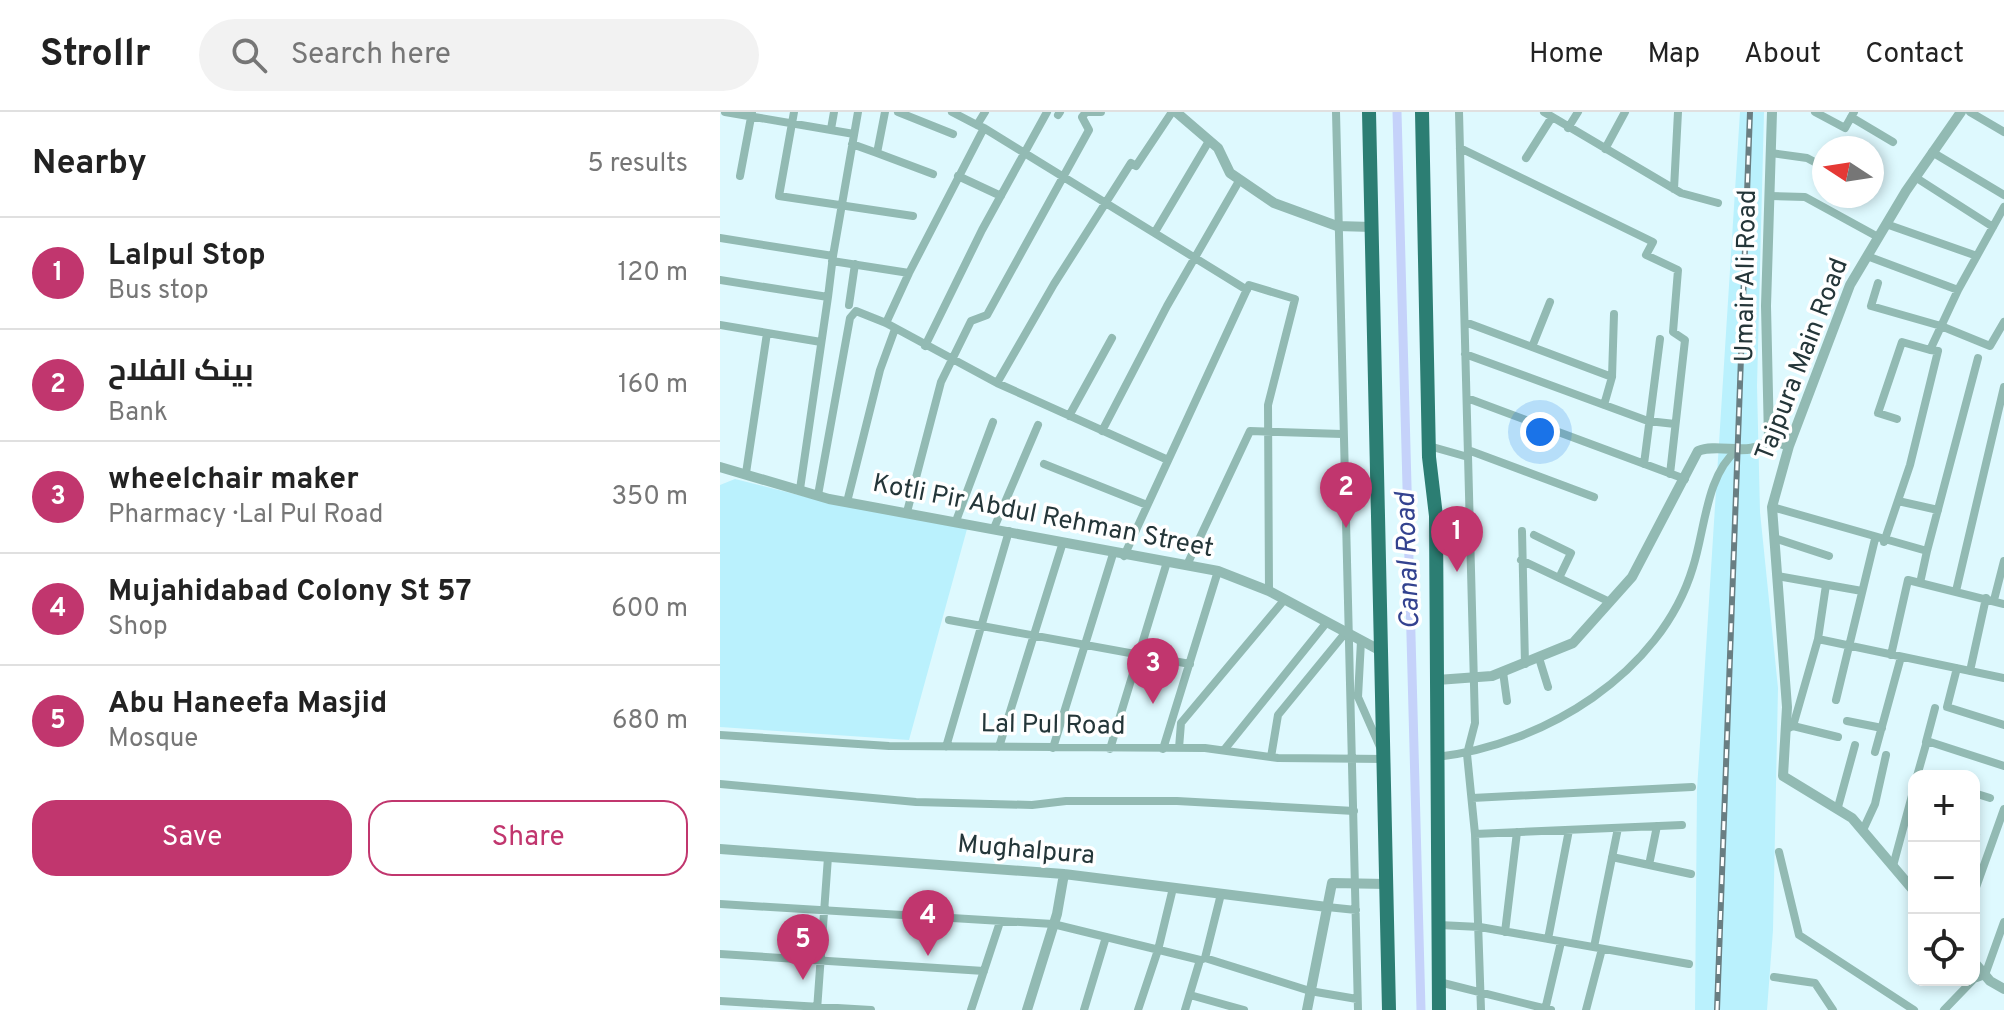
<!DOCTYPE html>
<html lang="en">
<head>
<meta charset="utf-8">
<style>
  :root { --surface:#fff; --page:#f2f2f2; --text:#222; --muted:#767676; --line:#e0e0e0; --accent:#c1366e }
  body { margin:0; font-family:Overpass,Cairo,sans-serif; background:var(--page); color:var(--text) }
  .controls { position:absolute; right:24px; bottom:24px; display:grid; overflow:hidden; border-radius:16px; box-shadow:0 4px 12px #0003 }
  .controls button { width:72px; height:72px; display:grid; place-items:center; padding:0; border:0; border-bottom:2px solid var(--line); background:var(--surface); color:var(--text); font:40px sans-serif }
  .compass { position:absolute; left:1092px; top:24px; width:72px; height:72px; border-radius:50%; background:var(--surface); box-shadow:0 4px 12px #0003; rotate:282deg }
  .you { position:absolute; left:820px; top:320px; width:28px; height:28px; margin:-20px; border:6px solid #fff; border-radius:50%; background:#1a73e8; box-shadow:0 0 0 12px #1a73e833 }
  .badge { display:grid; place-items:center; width:52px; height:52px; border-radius:50%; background:var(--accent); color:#fff; font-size:26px; font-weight:700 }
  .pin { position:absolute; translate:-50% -66px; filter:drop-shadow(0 2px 4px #0008) }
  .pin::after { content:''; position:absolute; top:42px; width:28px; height:24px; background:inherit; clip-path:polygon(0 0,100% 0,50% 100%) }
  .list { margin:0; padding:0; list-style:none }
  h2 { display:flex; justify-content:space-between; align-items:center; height:104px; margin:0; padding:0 32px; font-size:34px }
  h2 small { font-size:26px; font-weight:400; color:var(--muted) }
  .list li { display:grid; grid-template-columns:52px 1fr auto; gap:24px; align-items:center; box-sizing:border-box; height:112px; padding:0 32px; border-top:2px solid var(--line) }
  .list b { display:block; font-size:30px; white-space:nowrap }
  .list p { margin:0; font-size:26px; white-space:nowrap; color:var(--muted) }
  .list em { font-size:26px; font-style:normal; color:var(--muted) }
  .actions { display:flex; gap:16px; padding:24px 32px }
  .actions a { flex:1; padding:18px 0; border:2px solid var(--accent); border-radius:24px; text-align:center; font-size:28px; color:var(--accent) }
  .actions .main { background:var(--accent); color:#fff }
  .icon { flex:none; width:44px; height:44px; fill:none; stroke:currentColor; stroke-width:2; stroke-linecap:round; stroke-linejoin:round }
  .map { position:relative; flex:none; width:1284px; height:898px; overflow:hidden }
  header { display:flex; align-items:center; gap:48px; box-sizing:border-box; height:112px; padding:0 40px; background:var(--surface); border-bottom:2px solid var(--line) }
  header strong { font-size:38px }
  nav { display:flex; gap:44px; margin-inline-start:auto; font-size:28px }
  .search { width:560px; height:72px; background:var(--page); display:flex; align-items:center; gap:20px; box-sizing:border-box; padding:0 28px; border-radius:44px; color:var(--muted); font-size:30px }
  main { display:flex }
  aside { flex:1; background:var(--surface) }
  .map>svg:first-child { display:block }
  .built { fill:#baf1fd }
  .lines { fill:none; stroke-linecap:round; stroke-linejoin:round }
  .canal { stroke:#c5d2fa; stroke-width:9 }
  .minor { stroke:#92bab3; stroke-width:8 }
  .tertiary { stroke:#92bab3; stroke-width:10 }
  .trunk { stroke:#2c7e73; stroke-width:14 }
  .rail-casing { stroke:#697e82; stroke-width:6 }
  .rail { stroke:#fff; stroke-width:3; stroke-dasharray:9; stroke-linecap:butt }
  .labels { text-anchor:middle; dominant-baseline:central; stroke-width:7; stroke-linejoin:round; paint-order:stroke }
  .street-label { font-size:26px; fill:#243639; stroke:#fff }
  .water-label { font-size:28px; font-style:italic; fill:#33428f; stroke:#fff }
</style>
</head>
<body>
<header>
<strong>Strollr</strong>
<div class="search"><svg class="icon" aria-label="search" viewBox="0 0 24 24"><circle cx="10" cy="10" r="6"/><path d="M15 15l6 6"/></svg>Search here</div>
<nav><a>Home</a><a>Map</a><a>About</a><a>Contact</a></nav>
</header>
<main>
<aside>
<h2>Nearby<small>5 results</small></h2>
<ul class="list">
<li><span class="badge">1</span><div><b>Lalpul Stop</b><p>Bus stop</p></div><em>120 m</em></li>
<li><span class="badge">2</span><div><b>بینک الفلاح</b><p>Bank</p></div><em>160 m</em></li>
<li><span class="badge">3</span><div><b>wheelchair maker</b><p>Pharmacy · Lal Pul Road</p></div><em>350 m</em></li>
<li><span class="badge">4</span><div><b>Mujahidabad Colony St 57</b><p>Shop</p></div><em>600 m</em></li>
<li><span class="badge">5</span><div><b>Abu Haneefa Masjid</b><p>Mosque</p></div><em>680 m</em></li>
</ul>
<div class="actions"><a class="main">Save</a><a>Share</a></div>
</aside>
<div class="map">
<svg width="1284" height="898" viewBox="0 0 1284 898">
  <rect width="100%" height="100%" fill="#def9fe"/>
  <path class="built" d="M 1020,0 L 1044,0 L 1037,274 L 1040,400 L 1058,576 L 1053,818 L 1047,898 L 975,898 L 977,678 Z
    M 15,367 L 110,391 L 247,417 L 189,628 L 0,615 L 0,373 Z"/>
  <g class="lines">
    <path class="canal" d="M 677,0 L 701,898"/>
    <path class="minor" d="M 5,0 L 134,22
      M 74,0 L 59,84 L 193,104
      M 165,0 L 157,41 L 213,62
      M 178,0 L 233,22
      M 232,0 L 257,13
      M 367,0 L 381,0
      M 616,0 L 638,898
      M 739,0 L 755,611 L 747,642 L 755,722 L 761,898
      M 824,0 L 961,81 L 998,91
      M 1095,0 L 1125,16 L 1134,0
      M 1250,0 L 1284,20
      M 338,3 L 340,0
      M 1131,5 L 1173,30
      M 264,16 L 527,178
      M 848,16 L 858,0
      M 111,17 L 114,0
      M 132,32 L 157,41
      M 740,36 L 933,130 L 926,143 L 958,158 L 953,220 L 965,228 L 950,362
      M 885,37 L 905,0
      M 1212,40 L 1284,83
      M 1051,41 L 1087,46 L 1104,55
      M 806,46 L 832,5
      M 20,64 L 32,0
      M 238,64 L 281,84
      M 1195,65 L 1273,115
      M 954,77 L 958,0
      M 1050,84 L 1085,85 L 1158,125
      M 1166,112 L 1257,144
      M 435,120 L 489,29
      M 0,126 L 113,144 L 108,185
      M 113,144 L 138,0
      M 1147,144 L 1238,178
      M 112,149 L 189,161 L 264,16 L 257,13 L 265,0
      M 0,168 L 108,185 L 80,377
      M 1158,171 L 1151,194 L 1221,214 L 1270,234 L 1284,210
      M 129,193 L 135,152
      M 745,210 L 892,265
      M 166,211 L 189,161
      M 0,213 L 101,230
      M 205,234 L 262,118 L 327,0
      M 812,235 L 830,190
      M 745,242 L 928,309 L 955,312
      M 277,271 L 334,172 L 411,51 L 416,54 L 452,0
      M 747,286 L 965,367
      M 884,293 L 892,265 L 894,202
      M 349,304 L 392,226
      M 1177,307 L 1158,301 L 1182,230 L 1210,238
      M 382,319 L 447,194 L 519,69
      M 709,334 L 748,345
      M 748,338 L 874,385
      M 324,352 L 427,393
      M 924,352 L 940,227
      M 26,361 L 47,221
      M 98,383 L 130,206 L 136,199 L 166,211 L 277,271 L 448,348
      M 1178,389 L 1218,398
      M 127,390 L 160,258 L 175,217
      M 1052,395 L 1207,439 L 1200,471
      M 187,400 L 221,270 L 251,209 L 267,203 L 369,18 L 362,5 L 366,0
      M 716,404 L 749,399
      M 236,409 L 273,310
      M 274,416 L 318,313
      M 802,419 L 805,552
      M 814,423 L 851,441 L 839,466
      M 1054,426 L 1109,444
      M 1164,430 L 1190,353 L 1218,239 L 1210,238 L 1238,178 L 1284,95
      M 1207,439 L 1258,246
      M 404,444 L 529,173 L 575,187 L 548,293 L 549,479
      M 801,448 L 890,490
      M 467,453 L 530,319 L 622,322
      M 1057,464 L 1142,479
      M 1236,479 L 1284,275
      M 1274,488 L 1284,449
      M 229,508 L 470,552
      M 1098,527 L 1106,473
      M 641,529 L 638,585 L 660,635
      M 1171,543 L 1188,468 L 1284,492
      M 819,546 L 828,575
      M 1237,556 L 1227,595 L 1284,613
      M 1250,559 L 1266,486
      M 783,560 L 787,589
      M 1116,588 L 1155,427
      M 1127,609 L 1162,616
      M 1073,614 L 1118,625
      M 1066,617 L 1073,614 L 1098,527 L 1284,566
      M 0,623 L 169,634 L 485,636 L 558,646 L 666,647
      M 1206,630 L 1215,596
      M 226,635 L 289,419
      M 279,635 L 343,430
      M 333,636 L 393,442
      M 459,636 L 461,611 L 565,487
      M 390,637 L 447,450
      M 443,637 L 498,459
      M 504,638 L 607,510
      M 1155,640 L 1181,545
      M 551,645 L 558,603 L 626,520
      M 717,645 C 823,633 941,562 973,455 C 985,418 986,363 1017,338
      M 1197,664 L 1207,629 L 1284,654
      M 0,672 L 196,690 L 312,693 L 346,689 L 457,689 L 634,699
      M 1254,681 L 1270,686
      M 752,686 L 972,675
      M 1118,695 L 1135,633
      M 1143,718 L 1155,692 L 1166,643
      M 755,722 L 962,713
      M 1254,722 L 1256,723
      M 1059,740 L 1079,823 L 1194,898
      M 892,745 L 971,762
      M 929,753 L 937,714
      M 1173,754 L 1194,676
      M 1254,781 L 1284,697
      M 0,792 L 333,812 L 480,848
      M 607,795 L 636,798
      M 719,813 L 760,815 L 969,852
      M 785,820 L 797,720
      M 828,827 L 849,718
      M 874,835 L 898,716
      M 0,842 L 264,859
      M 485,846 L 590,879 L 637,887
      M 1054,865 L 1095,871 L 1113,898
      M 1254,867 L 1265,863 L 1284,810
      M 719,870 L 831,898
      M 470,883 L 524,898
      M 0,889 L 151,898
      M 97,898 L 108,745
      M 251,898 L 280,810
      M 364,898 L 386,825
      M 418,898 L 438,838 L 453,776
      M 465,898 L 480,848 L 485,846 L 501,782
      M 825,898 L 841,830
      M 866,898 L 882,837
      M 1224,898 L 1253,868"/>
    <path class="tertiary" d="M 456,0 L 498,36 L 510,61 L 554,91 L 617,114 L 652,115
      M 1049,327 L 1046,194 L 1052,0
      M 0,355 L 109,387 L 498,459 L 549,479 L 663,540
      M 717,568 L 772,564 L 853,531 L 912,465 L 978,339 C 999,330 1033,347 1049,327 L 1069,334
      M 0,737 L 344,762 L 607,795
      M 1194,779 L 1132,706 L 1063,664 L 1067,595 L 1052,395 L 1069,334 L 1130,173 L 1186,79 L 1241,0
      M 1254,850 L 1270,869 L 1284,877
      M 307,898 L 337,802 L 344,762
      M 587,898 L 612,771 L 667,772"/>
    <path class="trunk" d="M 649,0 L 669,898
      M 702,0 L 709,345 L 716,404 L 719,898"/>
    <defs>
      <path id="rail" d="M 997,898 L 1030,0"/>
    </defs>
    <use href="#rail" class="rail-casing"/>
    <use href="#rail" class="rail"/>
  </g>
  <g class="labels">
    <g class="street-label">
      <text transform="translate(1027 164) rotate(-89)">Umair Ali Road</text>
      <text transform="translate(1083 248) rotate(-69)">Tajpura Main Road</text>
      <text transform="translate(323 405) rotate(11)">Kotli Pir Abdul Rehman Street</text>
      <text transform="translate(333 614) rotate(1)">Lal Pul Road</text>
      <text transform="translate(306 739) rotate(5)">Mughalpura</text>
    </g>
    <g class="water-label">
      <text transform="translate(689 449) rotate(-92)">Canal Road</text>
    </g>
  </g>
</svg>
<div class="controls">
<button>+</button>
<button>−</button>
<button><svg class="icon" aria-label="locate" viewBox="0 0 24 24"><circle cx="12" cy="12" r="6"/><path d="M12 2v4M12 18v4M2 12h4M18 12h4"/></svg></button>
</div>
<svg class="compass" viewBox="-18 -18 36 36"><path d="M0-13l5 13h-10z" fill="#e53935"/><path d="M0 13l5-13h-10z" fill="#767676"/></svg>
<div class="you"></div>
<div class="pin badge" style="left:737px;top:460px">1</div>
<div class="pin badge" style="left:626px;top:416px">2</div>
<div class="pin badge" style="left:433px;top:592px">3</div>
<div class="pin badge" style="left:208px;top:844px">4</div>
<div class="pin badge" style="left:83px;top:868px">5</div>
</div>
</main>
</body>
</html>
